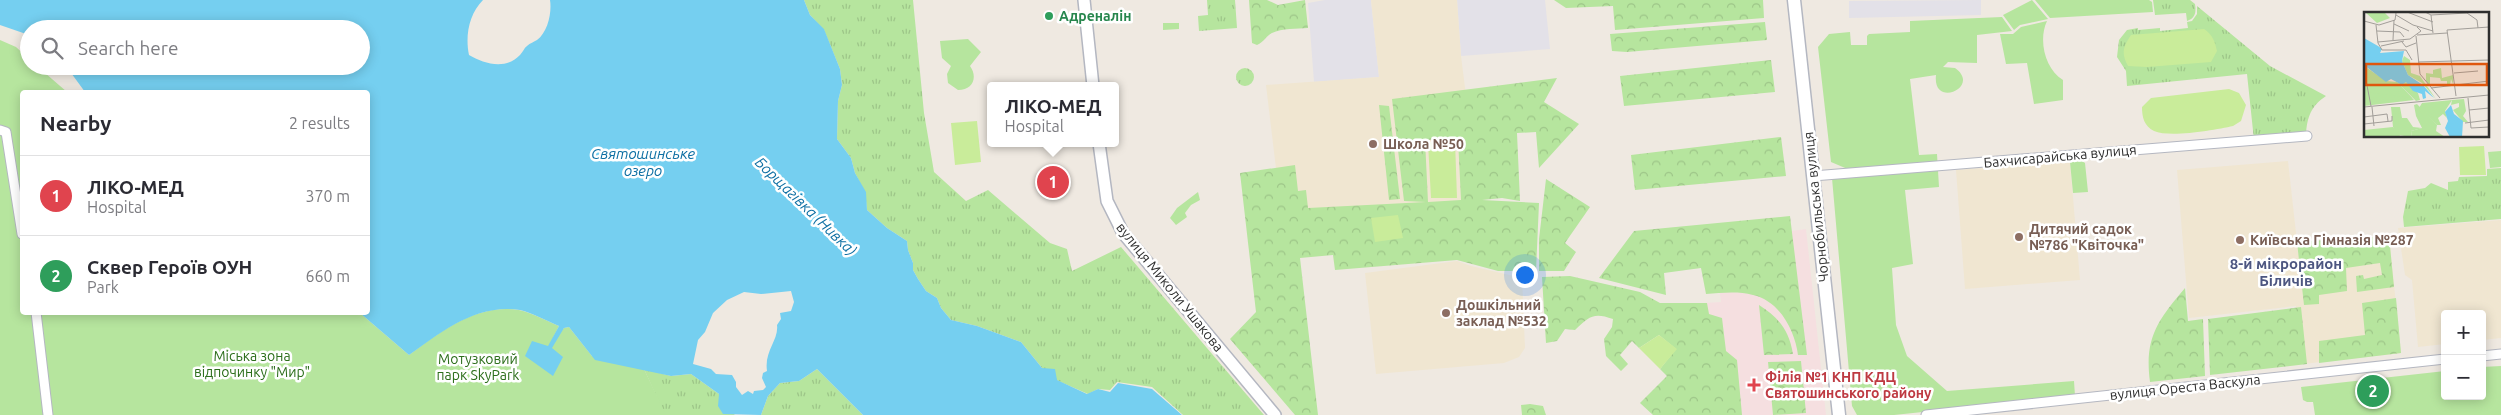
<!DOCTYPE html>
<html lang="en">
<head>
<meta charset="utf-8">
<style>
  :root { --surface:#fff; --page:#f2f2f3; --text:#2b2b33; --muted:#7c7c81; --line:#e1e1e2; --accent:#b45309 }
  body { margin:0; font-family:Ubuntu,sans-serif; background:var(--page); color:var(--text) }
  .controls { position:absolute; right:15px; bottom:15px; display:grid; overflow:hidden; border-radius:5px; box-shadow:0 2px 12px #0003 }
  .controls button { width:45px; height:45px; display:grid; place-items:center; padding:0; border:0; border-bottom:1px solid var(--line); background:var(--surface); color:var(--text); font:25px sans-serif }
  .you { position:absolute; left:1524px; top:274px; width:18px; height:18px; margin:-12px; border:4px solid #fff; border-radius:50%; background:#1a73e8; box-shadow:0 0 0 8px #1a73e833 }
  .badge { display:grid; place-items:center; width:32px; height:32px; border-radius:50%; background:var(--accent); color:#fff; font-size:16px; font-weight:700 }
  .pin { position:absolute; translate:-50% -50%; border:2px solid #fff; box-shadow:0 1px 5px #0006 }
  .popup { position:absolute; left:987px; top:82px; width:132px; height:65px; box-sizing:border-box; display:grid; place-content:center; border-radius:5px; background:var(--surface); filter:drop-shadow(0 1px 4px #0005); font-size:16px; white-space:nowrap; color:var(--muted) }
  .popup b { font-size:19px; color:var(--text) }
  .popup::after { content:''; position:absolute; left:50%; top:100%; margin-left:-10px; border:10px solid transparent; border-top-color:var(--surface) }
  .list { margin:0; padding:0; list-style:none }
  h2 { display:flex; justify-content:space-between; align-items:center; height:65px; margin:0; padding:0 20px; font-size:21px }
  h2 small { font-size:16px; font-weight:400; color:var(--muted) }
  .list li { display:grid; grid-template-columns:32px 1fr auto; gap:15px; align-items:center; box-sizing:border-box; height:80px; padding:0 20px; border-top:1px solid var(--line) }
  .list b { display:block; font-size:19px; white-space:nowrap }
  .list p { margin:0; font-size:16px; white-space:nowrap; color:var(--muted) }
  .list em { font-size:16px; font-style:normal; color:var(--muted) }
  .icon { flex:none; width:28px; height:28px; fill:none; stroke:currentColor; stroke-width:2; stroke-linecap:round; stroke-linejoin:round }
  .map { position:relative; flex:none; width:2501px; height:415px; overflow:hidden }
  .search { position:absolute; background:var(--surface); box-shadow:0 2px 12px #0003; left:20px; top:20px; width:350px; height:55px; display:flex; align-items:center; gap:12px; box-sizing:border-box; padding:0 18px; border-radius:28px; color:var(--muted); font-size:19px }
  .panel { position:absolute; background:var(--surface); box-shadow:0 2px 12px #0003; left:20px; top:90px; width:350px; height:225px; border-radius:5px }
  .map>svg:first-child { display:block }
  .industrial { fill:#e3e1e8 }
  .education { fill:#f0e6d1 }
  .medical { fill:#f5dfe0 }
  .grass { fill:url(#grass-tufts) }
  .forest { fill:url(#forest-crowns); fill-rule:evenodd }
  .park { fill:#b6e59e }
  .pitch { fill:#c9ec9a }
  .water { fill:#75cff0; fill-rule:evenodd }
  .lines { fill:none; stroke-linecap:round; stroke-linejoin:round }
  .minor-casing { stroke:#b4b7c1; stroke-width:11 }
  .tertiary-casing { stroke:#b4b7c1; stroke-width:14 }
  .secondary-casing { stroke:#b4b7c1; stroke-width:15 }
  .minor { stroke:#fff; stroke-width:9 }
  .tertiary { stroke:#fff; stroke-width:11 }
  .secondary { stroke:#fff; stroke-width:12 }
  .leisure-dot { fill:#2e9e5b; stroke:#fff; stroke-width:2 }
  .education-dot { fill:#8d6e63; stroke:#fff; stroke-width:2 }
  .health-dot { fill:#e0444e; stroke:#fff; stroke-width:2 }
  .labels { text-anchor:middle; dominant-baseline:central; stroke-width:5; stroke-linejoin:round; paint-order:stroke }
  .leisure-label { font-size:14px; font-weight:bold; fill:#27864d; stroke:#fff; text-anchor:start }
  .education-label { font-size:14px; font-weight:bold; fill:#785e54; stroke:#fff; text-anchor:start }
  .street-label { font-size:14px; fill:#2e2e2e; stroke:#fff }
  .park-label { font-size:14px; fill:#2c6e1b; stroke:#fff }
  .health-label { font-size:14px; font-weight:bold; fill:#be3a42; stroke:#fff; text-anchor:start }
  .water-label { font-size:15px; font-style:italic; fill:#0d6fa3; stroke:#fff }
  .neighbourhood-label { font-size:15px; font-weight:bold; fill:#4d5680; stroke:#fff }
  .inset-road { fill:none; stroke:#a29e99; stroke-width:1 }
  .view { fill:#df570e; fill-opacity:0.15; stroke:#df570e; stroke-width:2.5 }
  .inset-edge { fill:none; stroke:#2e2e2e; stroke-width:2.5 }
</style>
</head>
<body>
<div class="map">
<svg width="2501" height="415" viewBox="0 0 2501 415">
  <defs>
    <pattern id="grass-tufts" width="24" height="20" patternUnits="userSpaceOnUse" patternTransform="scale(1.25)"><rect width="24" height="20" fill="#b6e59e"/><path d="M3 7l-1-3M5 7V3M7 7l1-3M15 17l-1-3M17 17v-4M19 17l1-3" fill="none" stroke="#9dc588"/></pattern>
    <pattern id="forest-crowns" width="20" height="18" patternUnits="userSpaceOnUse" patternTransform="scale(1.25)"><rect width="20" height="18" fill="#b6e59e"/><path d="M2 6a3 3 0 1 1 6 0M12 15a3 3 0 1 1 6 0" fill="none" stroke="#9dc588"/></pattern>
  </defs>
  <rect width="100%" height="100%" fill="#efe9e1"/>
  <path class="industrial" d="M 1325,0 L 1371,0 L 1379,77 L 1314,82 L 1308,3 Z
    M 1457,0 L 1545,0 L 1550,49 L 1461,56 Z
    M 1981,0 L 1981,15 L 1849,18 L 1849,1 Z"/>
  <path class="education" d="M 1371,0 L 1457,0 L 1461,56 L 1484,237 L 1327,251 L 1280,202 L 1266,85 L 1379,77 Z
    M 2288,161 L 2297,242 L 2389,236 L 2401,353 L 2303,364 L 2296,306 L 2189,318 L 2177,170 Z
    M 2070,162 L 2080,280 L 1965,289 L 1956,170 Z
    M 2501,220 L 2501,338 L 2482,340 L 2482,314 L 2445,314 L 2445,344 L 2418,347 L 2412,280 L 2405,275 L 2398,228 Z
    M 1457,261 L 1471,266 L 1522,278 L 1525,348 L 1519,357 L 1504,363 L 1376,374 L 1365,273 Z"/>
  <path class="medical" d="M 1806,229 L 1826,415 L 1700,415 L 1689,304 L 1721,302 L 1714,242 Z"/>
  <path class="grass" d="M 804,0 L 913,0 L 924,113 L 934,172 L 966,201 L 988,190 L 1050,243 L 1067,249 L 1072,271 L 1121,247 L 1264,415 L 1183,415 L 1152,387 L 1117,382 L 1110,390 L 1098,389 L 1088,394 L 1056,380 L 1055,375 L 1042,368 L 1021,342 L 977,326 L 951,320 L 941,308 L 937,298 L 926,291 L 918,279 L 913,270 L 913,263 L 908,250 L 907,241 L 887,228 L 867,210 L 865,192 L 855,173 L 851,158 L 837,139 L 838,101 L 842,85 L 840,69 L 824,30 L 810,15 Z
    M 1207,0 L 1235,0 L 1237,28 L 1199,31 L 1198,16 L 1208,15 Z
    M 2153,0 L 2190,0 L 2195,4 C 2196,12 2196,18 2187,21 L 2186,13 L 2155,15 Z
    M 2197,6 L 2270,66 L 2326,96 C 2311,106 2307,117 2306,135 L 2254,140 L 2247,74 L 2127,86 L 2126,71 L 2117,57 L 2119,40 L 2127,30 L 2138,28 L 2138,30 L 2160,28 L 2160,31 L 2188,28 L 2187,22 L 2192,21 L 2197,14 Z
    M1236 77a9 9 0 1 1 18 0a9 9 0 1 1-18 0Z
    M 2501,168 L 2501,219 L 2404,227 L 2403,217 L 2408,191 L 2425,188 L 2431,183 L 2448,190 L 2448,182 L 2458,181 L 2459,177 L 2487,176 L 2487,169 Z
    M 644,369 L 671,376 L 691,374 L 719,394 L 720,400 L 735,415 L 665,415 Z
    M 817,369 L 863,415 L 761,415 L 768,396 L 780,383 L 799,381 Z"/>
  <path class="forest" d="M 1249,0 L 1267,0 L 1278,5 L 1305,0 L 1308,28 C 1297,29 1282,28 1272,33 C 1266,36 1264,42 1257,45 L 1252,43 Z
    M 1554,0 L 1763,0 L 1764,18 L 1615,30 L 1613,6 L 1566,8 Z
    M 1765,22 L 1767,40 L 1627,52 L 1612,51 L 1610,34 Z
    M 1771,60 L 1775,92 L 1624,106 L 1620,76 Z
    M 1557,78 L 1544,102 L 1579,124 L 1539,168 L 1536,132 L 1517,133 L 1520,201 L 1502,198 L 1482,200 L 1539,203 L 1536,271 L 1498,271 L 1457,260 L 1335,270 L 1333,255 L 1300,258 L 1318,415 L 1295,415 L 1230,339 L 1256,312 L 1240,173 L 1295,165 L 1298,191 L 1306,190 L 1308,208 L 1426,202 L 1404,201 L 1392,99 ZM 1458,139 L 1461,200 L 1428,202 L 1425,140 Z
    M 1379,105 L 1389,106 L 1400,199 L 1389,200 Z
    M 1781,137 L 1786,176 L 1635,190 L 1631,155 Z
    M 1546,179 L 1590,207 L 1565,243 L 1576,252 L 1564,271 L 1539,271 L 1539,239 Z
    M 1790,216 L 1807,355 L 1798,355 C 1795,331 1780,301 1753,295 C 1738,291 1721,293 1706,294 L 1701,268 L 1664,273 L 1666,295 L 1599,278 L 1634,231 Z
    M 2389,236 L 2394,287 L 2357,292 L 2356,276 L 2363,275 L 2364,279 L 2382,275 L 2380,263 L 2346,268 L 2347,291 L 2319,295 L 2319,304 L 2304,305 L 2297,242 Z
    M 1570,276 L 1640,292 L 1660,303 L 1707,303 L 1709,314 L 1722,318 L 1726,351 L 1737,360 L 1742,415 L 1653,415 L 1640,403 L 1667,376 L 1660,369 L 1676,349 L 1659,335 L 1639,348 L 1632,341 L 1620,355 L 1628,364 L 1621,371 L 1606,356 L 1604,339 L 1612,327 L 1613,319 C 1594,312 1589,316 1575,330 L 1565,329 L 1557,341 L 1546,343 L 1542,277 Z
    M 2185,288 L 2188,321 L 2203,319 L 2205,376 L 2150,382 C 2144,338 2158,320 2185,288 Z
    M 2396,298 L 2401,353 L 2319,363 L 2319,341 L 2365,335 L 2362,303 Z
    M 1759,305 C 1779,318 1789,330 1793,354 L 1764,355 Z
    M 2301,307 L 2307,364 L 2210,375 L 2208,319 Z
    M 1801,361 L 1806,413 L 1773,415 L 1768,362 Z
    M 1530,404 L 1543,406 L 1546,415 L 1522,415 L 1521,405 Z"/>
  <path class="park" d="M 2032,0 L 2048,19 L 2020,25 L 2014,30 L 2003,15 Z
    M 2035,0 L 2149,0 L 2152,2 L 2153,12 L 2050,18 Z
    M 2002,17 L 2012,31 L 1977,35 L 1977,63 L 1948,62 L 1943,67 L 1955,68 C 1982,87 1932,109 1936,75 L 1910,79 L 1919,155 L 1937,154 L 1939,187 L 1905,190 L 1913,264 L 1892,268 L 1896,325 L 1907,356 L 1947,391 L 2074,381 L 2075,396 L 1894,415 L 1857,415 L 1852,406 L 1832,178 L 1850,170 L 1831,162 L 1818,47 L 1829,34 L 1850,32 L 1851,45 L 1867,45 L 1867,36 L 1869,34 L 1910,32 L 1910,21 Z
    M 2047,21 C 2038,40 2045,69 2063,80 L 2063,100 L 2034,104 L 2027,63 L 2006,64 L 2000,34 L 2013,34 L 2021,27 Z
    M 1163,23 L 1179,23 L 1179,29 L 1163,30 Z
    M 968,39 L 981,52 L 970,66 C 978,77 973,90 958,90 L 948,83 L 947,74 L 951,66 L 942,58 L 940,41 Z
    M 0,40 L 16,47 L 29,59 L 29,66 L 37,66 L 67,92 L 22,92 L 22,312 L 360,313 L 409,355 C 441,331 477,303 519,310 C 532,313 547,321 559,326 L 549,346 L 564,328 L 569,327 L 592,356 L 644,369 L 666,415 L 0,415 Z
    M 2501,151 L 2501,167 L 2490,168 L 2488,152 Z
    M 2082,161 L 2085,163 L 2088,192 L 2073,193 L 2070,162 Z
    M 1198,192 L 1200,200 L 1191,205 L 1185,213 L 1187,217 L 1176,225 L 1170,218 L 1177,208 Z
    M 1550,282 L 1559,282 L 1560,294 L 1550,294 Z
    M 2501,366 L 2501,415 L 2315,415 L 2313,402 L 2307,402 L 2303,400 L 2301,387 L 2445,371 L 2445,396 L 2482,396 L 2482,367 Z"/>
  <path class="pitch" d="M 2204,29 C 2213,35 2215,42 2217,51 L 2211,62 L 2147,67 L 2128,66 C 2121,53 2123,47 2131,35 Z
    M 2229,89 L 2239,93 L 2246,105 L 2241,121 L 2233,126 C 2215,130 2170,138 2154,131 C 2144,126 2142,117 2142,107 L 2151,98 Z
    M 977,121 L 981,162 L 955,165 L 951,123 Z
    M 1455,141 L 1457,198 L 1431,198 L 1428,143 Z
    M 2484,146 L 2486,175 L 2460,175 L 2459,147 Z
    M 1398,215 L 1403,238 L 1375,242 L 1371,218 Z
    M 1659,335 L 1677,349 L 1660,369 L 1639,348 Z"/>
  <path class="water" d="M 0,0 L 483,0 C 469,14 465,36 469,55 C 484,64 506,70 520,55 C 523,52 524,48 527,46 C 530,43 534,42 537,40 C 548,32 552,12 550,0 L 804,0 L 810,15 L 824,29 L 840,69 L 842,85 L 838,101 L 837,139 L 851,158 L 855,173 L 866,192 L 867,210 L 887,228 L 907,241 L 908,250 L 913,263 L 913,270 L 918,279 L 926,291 L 937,298 L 941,308 L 951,320 L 977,326 L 1021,342 L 1042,368 L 1055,369 L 1057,380 L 1087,394 L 1098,389 L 1110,392 L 1118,383 L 1152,389 L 1182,415 L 863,415 L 817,369 L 799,381 L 780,383 L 768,396 L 761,415 L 723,414 L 718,406 L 719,394 L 691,374 L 671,376 L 595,360 L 569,327 L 564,328 L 552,348 L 563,357 L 553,376 L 525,356 L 532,341 L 548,346 L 559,326 C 547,321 532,313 520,310 C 477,303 441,332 409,355 L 360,313 L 368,312 L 368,92 L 85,92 L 66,66 L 361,66 L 361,29 L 29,29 L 29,35 L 0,25 ZM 744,292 L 761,294 L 791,291 L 794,302 L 791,311 L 780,313 L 781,319 L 777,325 C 779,340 764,351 767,371 L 763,373 L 762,378 L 766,387 L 763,390 L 754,391 L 753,394 L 748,391 L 742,395 L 736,387 L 736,382 L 732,375 L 716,374 L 711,369 L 693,364 L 698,340 L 705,332 L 713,313 L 727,300 Z"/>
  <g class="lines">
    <defs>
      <path id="minor" d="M 0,130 L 6,132 L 22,234
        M 1813,176 L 2307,136
        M 36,312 L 48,415
        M 2482,356 L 2501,354
        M 1926,415 L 2445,359"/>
      <path id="tertiary" d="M 1084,0 L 1093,86
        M 1099,143 L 1107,201 L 1123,233 L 1275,415"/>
      <path id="secondary" d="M 1794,0 L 1839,415"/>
    </defs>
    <use href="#minor" class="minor-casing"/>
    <use href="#tertiary" class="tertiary-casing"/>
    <use href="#secondary" class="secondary-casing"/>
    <use href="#minor" class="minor"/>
    <use href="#tertiary" class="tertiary"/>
    <use href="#secondary" class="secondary"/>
  </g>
  <circle class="leisure-dot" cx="1049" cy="16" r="5"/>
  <g class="education-dot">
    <circle cx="1373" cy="144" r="5"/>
    <circle cx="2019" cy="237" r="5"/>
    <circle cx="2240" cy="240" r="5"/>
    <circle cx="1446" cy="313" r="5"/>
  </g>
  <path class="health-dot" d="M1751.5 377.5h5v5h5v5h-5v5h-5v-5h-5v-5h5z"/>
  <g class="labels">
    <g class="leisure-label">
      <text x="1059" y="16">Адреналін</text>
    </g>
    <g class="education-label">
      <text x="1383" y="144">Школа №50</text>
      <text x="2029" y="229">Дитячий садок<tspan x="2029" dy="16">№786 "Квіточка"</tspan></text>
      <text x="2250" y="240">Київська Гімназія №287</text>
      <text x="1456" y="305">Дошкільний<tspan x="1456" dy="16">заклад №532</tspan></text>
    </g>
    <g class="street-label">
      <text transform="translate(2060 156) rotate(-5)">Бахчисарайська вулиця</text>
      <text transform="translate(1816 207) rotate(-96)">Чорнобильська вулиця</text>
      <text transform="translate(1170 287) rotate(51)">вулиця Миколи Ушакова</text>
      <text transform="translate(2185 387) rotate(-6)">вулиця Ореста Васкула</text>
    </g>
    <g class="park-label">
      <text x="252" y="356">Міська зона<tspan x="252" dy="16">відпочинку "Мир"</tspan></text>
      <text x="478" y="359">Мотузковий<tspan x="478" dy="16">парк SkyPark</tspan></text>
    </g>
    <g class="health-label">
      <text x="1765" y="377">Філія №1 КНП КДЦ<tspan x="1765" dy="16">Святошинського району</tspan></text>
    </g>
    <g class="water-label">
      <text x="643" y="153">Святошинське<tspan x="643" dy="17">озеро</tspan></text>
      <text transform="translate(806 206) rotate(44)">Борщагівка (Нивка)</text>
    </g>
    <g class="neighbourhood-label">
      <text x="2286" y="263">8-й мікрорайон<tspan x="2286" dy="17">Біличів</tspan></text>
    </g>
  </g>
  <g transform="translate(2364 12)">
    <rect width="125" height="125" fill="#efe9e1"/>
    <path d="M 40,44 L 46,48 L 47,61 L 56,64 L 72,87 L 58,71 L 44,63 L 38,49 ZM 33,70 L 38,73 L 42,70 L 54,81 L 56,88 L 52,89 ZM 88,88 L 81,99 L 83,106 L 79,102 L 74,106 L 77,113 L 73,113 L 55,96 L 58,91 Z" fill="#b6e59e"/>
    <path d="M 1,0 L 20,0 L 26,6 L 13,11 ZM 0,54 L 22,70 L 33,70 L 50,88 L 0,94 ZM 77,56 L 78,66 L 89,63 L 89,72 L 87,67 L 86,73 L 83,73 L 83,69 L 77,69 L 76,66 L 66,65 L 66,74 L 62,69 L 62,61 L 69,62 L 69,58 ZM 53,92 L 73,113 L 72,119 L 81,125 L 48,125 L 47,119 L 58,116 L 52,104 L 50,93 ZM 29,115 L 37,125 L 0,125 L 0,118 Z" fill="#b6e59e"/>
    <path d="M 0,54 L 22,69 L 33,70 L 48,86 L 0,80 ZM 100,87 L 102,99 L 99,104 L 104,110 L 99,110 L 89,98 L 95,95 L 95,91 L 87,93 L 88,88 ZM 27,95 L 36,95 L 38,106 L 43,106 L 49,115 L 58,116 L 47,119 L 48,125 L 33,123 L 29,115 Z" fill="#b6e59e"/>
    <path d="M 0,26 L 14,34 L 18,37 L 16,41 L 40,39 L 38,49 L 44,63 L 59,73 L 70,86 L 61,79 L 62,86 L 59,87 L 58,82 L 49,79 L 42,70 L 38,73 L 27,67 L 22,70 L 0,53 ZM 87,93 L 90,102 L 99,109 L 98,125 L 86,125 L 81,116 L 84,109 L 81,100 Z" fill="#75cff0"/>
    <path class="inset-road" d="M 43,0 L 69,10M 61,0 L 67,3 L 103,1 L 113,8 L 114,16M 32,3 L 49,13 L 69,19M 67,3 L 69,21M 0,9 L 15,13 L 31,8 L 32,1M 30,12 L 45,19M 12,13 L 14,31 L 18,38 L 42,38 L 48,48M 13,19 L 36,20 L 40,25M 53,23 L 83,21M 52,24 L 56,62 L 76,86M 29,28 L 30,8M 14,30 L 46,27 L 57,19 L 53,15M 38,30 L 42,35 L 52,31M 17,34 L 40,29M 54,50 L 125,48M 0,58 L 7,94M 90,61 L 114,59M 67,76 L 125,69M 92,84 L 83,18 L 125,15M 104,86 L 107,116 L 125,115M 0,95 L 125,83M 8,95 L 10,114M 105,98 L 125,96M 0,105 L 23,102 L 24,109M 101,111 L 125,108M 0,112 L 28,109 L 28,104"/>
    <path class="view" d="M 2,52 L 123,52 L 123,73 L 2,73 Z"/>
    <rect width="125" height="125" class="inset-edge"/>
  </g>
</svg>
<div class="controls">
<button>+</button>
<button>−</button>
</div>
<div class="you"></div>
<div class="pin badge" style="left:1053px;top:182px;background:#e0444e">1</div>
<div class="popup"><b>ЛІКО-МЕД</b>Hospital</div>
<div class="pin badge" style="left:2373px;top:391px;background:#2e9e5b">2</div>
<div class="search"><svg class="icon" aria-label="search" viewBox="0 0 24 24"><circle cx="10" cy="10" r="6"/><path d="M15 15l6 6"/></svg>Search here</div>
<section class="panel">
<h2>Nearby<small>2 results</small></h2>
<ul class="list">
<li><span class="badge" style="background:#e0444e">1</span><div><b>ЛІКО-МЕД</b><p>Hospital</p></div><em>370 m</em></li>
<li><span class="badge" style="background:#2e9e5b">2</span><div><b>Сквер Героїв ОУН</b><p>Park</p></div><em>660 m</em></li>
</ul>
</section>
</div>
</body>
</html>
